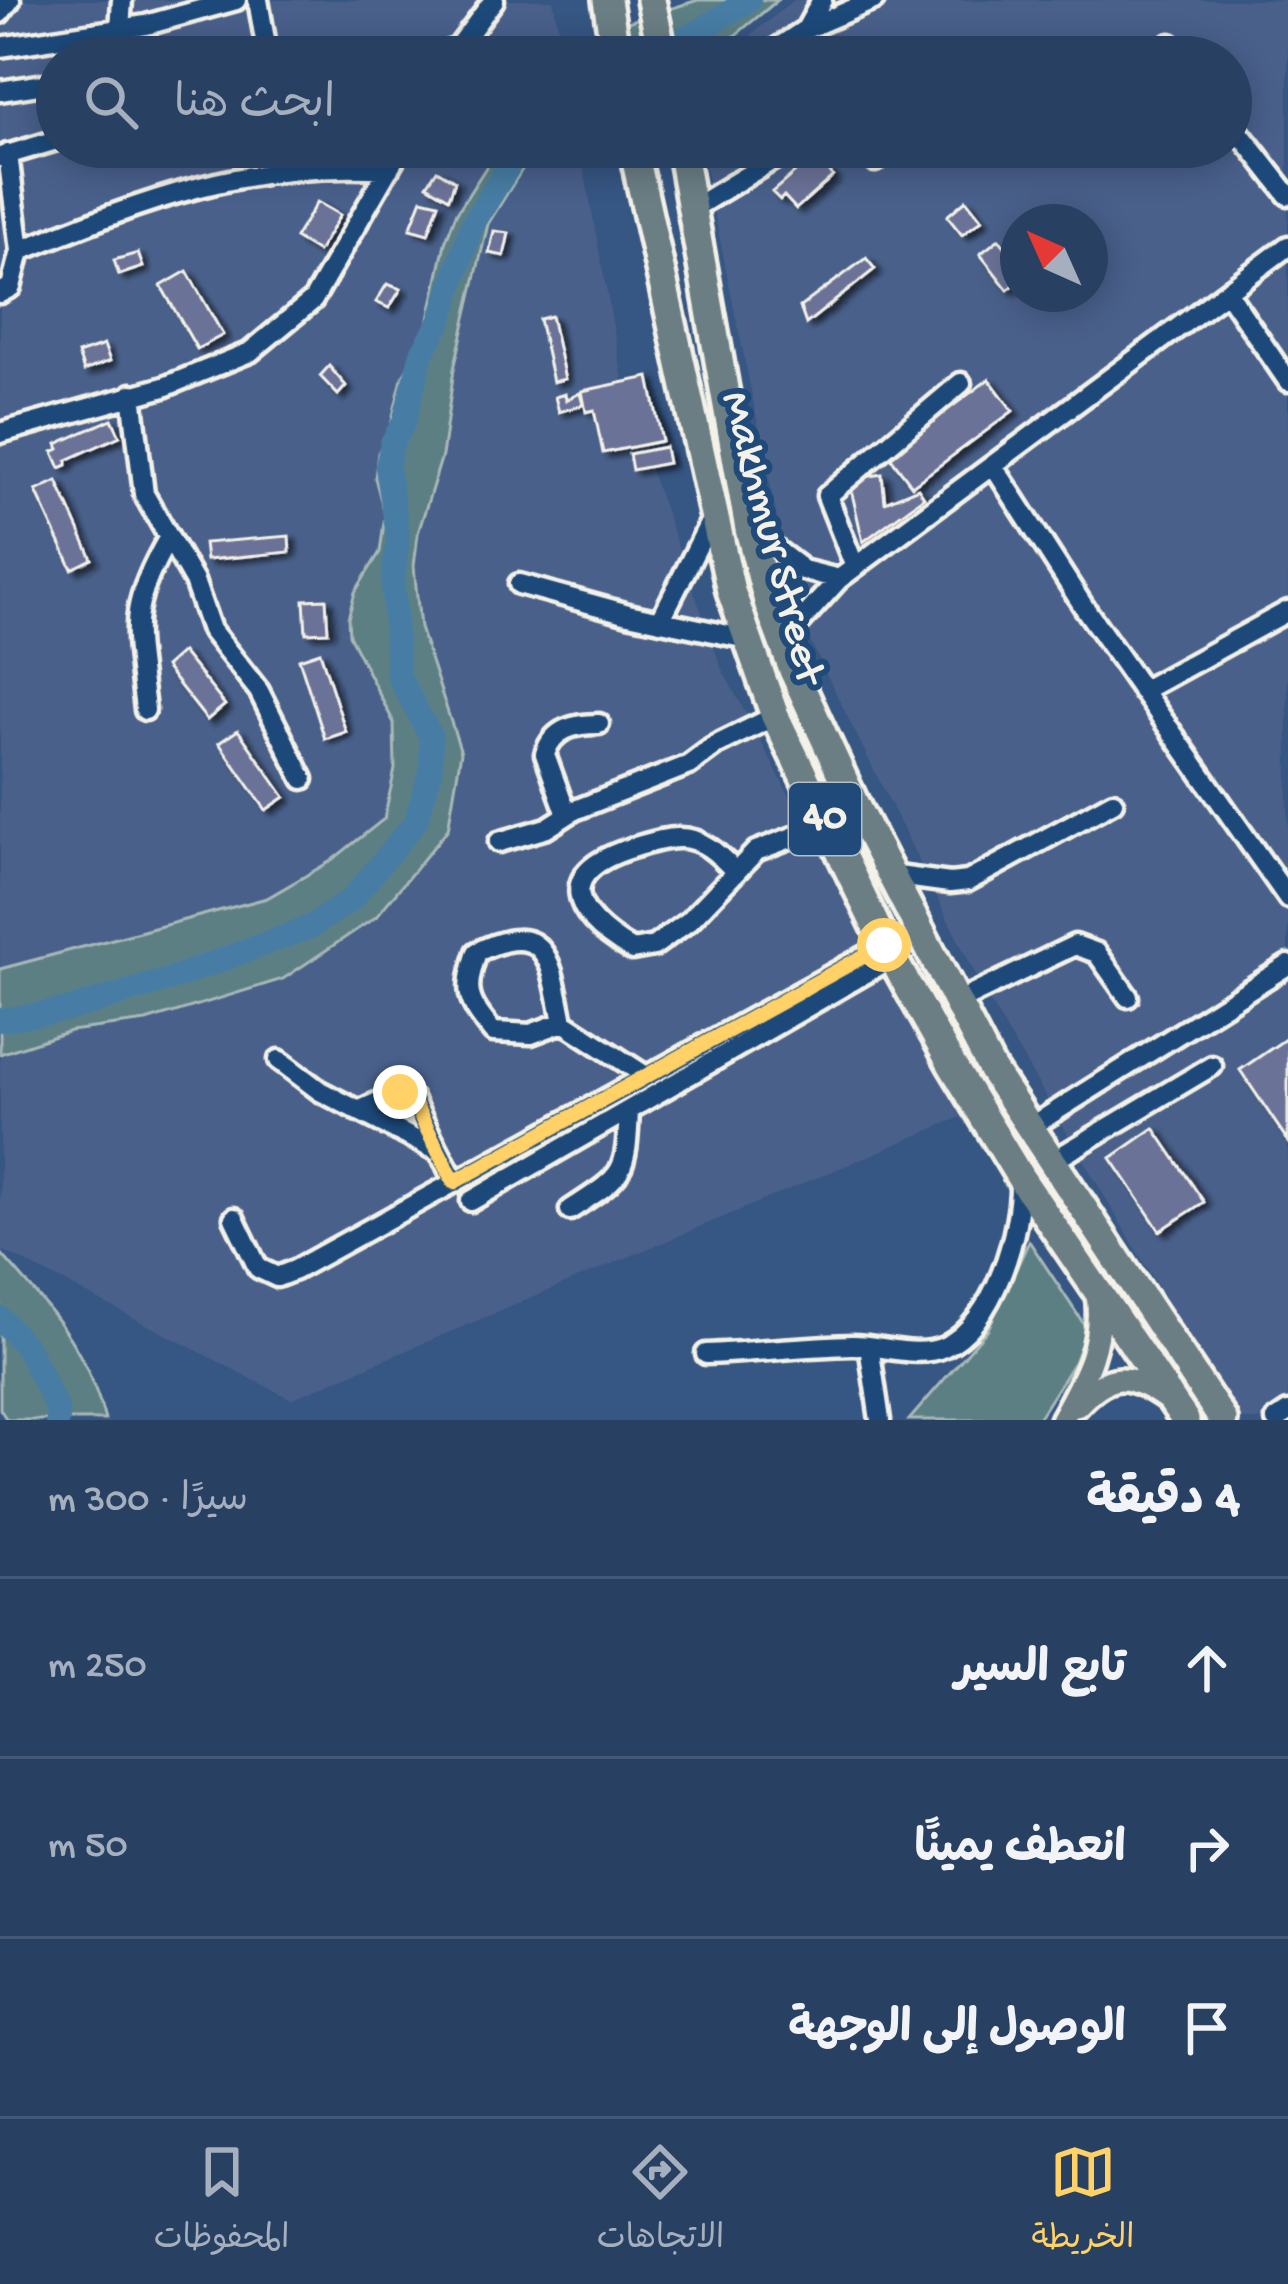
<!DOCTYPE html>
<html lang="ar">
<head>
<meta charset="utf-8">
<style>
  :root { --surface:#284062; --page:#344b6b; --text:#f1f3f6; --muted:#a5afbe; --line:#445977; --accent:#ffd166 }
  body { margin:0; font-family:"Gochi Hand","Playpen Sans Arabic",sans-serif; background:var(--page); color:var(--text); direction:rtl }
  .compass { position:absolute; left:1000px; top:204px; width:108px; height:108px; border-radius:50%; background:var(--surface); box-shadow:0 6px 30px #0003; rotate:315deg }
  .stop { position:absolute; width:36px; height:36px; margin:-27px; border:9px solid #ffd166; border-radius:50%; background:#fff }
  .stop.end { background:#ffd166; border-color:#fff; box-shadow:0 3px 12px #0008 }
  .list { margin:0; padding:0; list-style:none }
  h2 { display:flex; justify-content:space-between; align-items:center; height:156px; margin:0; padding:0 48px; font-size:51px }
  h2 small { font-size:39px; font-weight:400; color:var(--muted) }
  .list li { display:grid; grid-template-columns:78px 1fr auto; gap:36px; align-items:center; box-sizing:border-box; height:180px; padding:0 48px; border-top:3px solid var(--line) }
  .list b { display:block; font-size:45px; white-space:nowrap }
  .list em { font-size:39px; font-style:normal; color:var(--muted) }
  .icon { flex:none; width:66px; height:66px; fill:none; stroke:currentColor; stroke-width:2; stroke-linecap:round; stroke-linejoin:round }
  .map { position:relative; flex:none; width:1288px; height:1420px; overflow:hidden; direction:ltr }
  .search { position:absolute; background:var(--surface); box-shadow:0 6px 30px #0003; left:36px; right:36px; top:36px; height:132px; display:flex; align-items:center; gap:30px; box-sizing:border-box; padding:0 42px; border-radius:66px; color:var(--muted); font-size:45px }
  .sheet { height:696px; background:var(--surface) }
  nav { display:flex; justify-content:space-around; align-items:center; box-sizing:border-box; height:168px; border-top:3px solid var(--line); background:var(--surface); font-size:33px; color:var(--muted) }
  nav a { display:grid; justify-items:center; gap:6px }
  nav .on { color:var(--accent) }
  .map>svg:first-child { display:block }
  .built { fill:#49618b; fill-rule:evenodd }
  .green { fill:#5c7f84; stroke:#a8b8b6; stroke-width:3 }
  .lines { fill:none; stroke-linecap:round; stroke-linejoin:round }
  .river { stroke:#477da4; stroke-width:24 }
  .building { fill:#6a7297; stroke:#f4f1e8; stroke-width:3; filter:url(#shadow) }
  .minor-casing { stroke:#f4f1e8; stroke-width:27 }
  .major-casing { stroke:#f4f1e8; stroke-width:30 }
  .highway-casing { stroke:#f4f1e8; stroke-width:36 }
  .minor { stroke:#1f4a7a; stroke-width:18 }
  .major { stroke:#6b7e84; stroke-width:21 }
  .highway { stroke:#6b7e84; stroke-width:27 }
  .route { stroke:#ffd166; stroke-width:15 }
  .labels { text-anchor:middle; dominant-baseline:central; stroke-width:12; stroke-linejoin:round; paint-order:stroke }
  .shield { fill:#1f4a7a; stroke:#b4bfc7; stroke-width:3 }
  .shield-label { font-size:42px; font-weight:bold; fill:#f4f1e8 }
  .street-label { font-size:45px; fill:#f4f1e8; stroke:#1f4a7a }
</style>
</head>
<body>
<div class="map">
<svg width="1288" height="1420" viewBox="0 0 1288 1420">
  <defs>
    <filter id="shadow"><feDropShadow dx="6" dy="4" stdDeviation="3" flood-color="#0009"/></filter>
  </defs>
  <rect width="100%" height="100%" fill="#365683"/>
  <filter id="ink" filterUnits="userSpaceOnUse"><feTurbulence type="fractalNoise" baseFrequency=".00833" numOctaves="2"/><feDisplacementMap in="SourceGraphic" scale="24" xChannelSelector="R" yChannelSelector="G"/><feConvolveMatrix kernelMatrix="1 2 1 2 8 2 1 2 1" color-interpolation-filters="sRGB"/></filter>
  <g filter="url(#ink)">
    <path class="built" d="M 0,0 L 553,0 L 564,57 L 57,57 L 57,147 L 580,147 L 628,407 L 721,667 L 961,1117 L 291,1399 L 0,1249 Z
      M 794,0 L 1288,0 L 1288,1420 L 1237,1420 L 985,994 L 797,615 L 701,147 L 1231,147 L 1231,57 L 724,57 ZM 1018,222 L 1090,222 L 1090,294 L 1018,294 Z"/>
    <path class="green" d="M 698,0 L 778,0 L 726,43 L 693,57 L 559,57 L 576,38 Z
      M 499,147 L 536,147 L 488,224 L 454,369 L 442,456 L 418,533 L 414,566 L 420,628 L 461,752 L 448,829 L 376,917 L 283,979 L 146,1021 L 70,1031 L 0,1054 L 0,969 L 267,898 L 331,861 L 384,819 L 395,769 L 394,723 L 349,635 L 348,618 L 355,592 L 380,552 L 385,515 L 375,478 L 378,453 L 389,432 L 402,379 L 428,324 L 445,243 L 456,214 Z
      M 1029,1241 L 1087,1329 L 1074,1362 L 1037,1420 L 909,1420 L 988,1329 Z
      M 0,1252 C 50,1310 85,1344 105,1420 L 7,1420 L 0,1409 Z"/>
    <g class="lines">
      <path class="river" d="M 639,57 L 698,32 L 749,0
        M 0,1020 L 67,1010 L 168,980 L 310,927 L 351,900 L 416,821 L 431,770 L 431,737 L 398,675 L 393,584 L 398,535 L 387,467 L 392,443 L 404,422 L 422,353 L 440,322 L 472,225 L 521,147
        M 0,1318 L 28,1349 L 57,1409 L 58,1420"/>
    </g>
    <path class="building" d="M 148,34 L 149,57 L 141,57 L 139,52 L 122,57 L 119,43 L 141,40 L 141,36 Z
      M 815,155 L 833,176 L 796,209 L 784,196 L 780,200 L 772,192 Z
      M 437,170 L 455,181 L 449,198 L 427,185 Z
      M 422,199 L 439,203 L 428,234 L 410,229 Z
      M 966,200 L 982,220 L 962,235 L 947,216 Z
      M 317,202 L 340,215 L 318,252 L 295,238 Z
      M 494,231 L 509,233 L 504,256 L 489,253 Z
      M 999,239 L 1018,263 L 1018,282 L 1008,290 L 980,254 Z
      M 138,253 L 143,267 L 119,275 L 114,260 Z
      M 866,258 L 875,269 L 806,324 L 800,307 Z
      M 187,271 L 223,335 L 197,349 L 161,286 Z
      M 387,284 L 401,289 L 389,308 L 376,302 Z
      M 551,316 L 565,379 L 553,382 L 539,319 Z
      M 104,345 L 110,361 L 84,371 L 78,354 Z
      M 329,366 L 346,386 L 338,395 L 320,376 Z
      M 649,377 L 662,441 L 603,453 L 594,410 L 586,412 L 582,391 Z
      M 989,379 L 1013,411 L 912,486 L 888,454 Z
      M 580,393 L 583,405 L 559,412 L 555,397 L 565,394 L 566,400 Z
      M 112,419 L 120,436 L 67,460 L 67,465 L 60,468 L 53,452 L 59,449 L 57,444 Z
      M 665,447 L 668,463 L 632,470 L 629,454 Z
      M 882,474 L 885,502 L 918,488 L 924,497 L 863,542 L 849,480 Z
      M 57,481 L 92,559 L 72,569 L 36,491 Z
      M 289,536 L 290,552 L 206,560 L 204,543 Z
      M 326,599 L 328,632 L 306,633 L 304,600 Z
      M 182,652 L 225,705 L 207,720 L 165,667 Z
      M 320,652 L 346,732 L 325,739 L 299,659 Z
      M 238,730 L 285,797 L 266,810 L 219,743 Z
      M 1288,1037 L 1288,1141 L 1240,1070 Z
      M 1154,1128 L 1204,1202 L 1160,1231 L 1111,1158 Z"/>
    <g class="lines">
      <defs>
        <path id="minor" d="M 258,0 L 268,57
          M 0,13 L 10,0
          M 120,29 L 122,0
          M 806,29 L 822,0
          M 97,32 L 102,57
          M 1170,44 L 1180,57
          M 0,47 L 146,25 L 236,0
          M 430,57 L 455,49
          M 451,57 L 494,0
          M 764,57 L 806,29 L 874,0
          M 0,91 L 57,82
          M 1231,122 L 1288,195
          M 857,147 L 875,161
          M 0,157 L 57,140
          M 692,209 L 794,147
          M 20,251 C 147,199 249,160 389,169
          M 1227,292 L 1288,381
          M 0,293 L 11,287 L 20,251 L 8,154
          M 132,394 L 144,494 L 194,581 L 211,630 L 259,691 L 303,779
          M 0,433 L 164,387 L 250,352 L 313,300 L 401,147
          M 994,467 L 1084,607 L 1288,898
          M 750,530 L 803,570 L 839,579
          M 855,567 L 827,496 L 961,383
          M 519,584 L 628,614 L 747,639
          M 660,621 L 713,516
          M 782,642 L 839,579 L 1288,246
          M 1142,691 L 1288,611
          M 145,710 C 136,628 125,612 169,537
          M 567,815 L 545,754 C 553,728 575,724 599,724
          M 499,842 L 547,828 L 575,810 L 689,765 L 716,745 L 775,716
          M 736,872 C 721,857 704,838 681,838 C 667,837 649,843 635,847 C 553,871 570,914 632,950 L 654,946 L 689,921 L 756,851 L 827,824
          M 890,875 L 950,883 L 968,881 L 1113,802
          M 957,1002 L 1075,945 L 1097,953 L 1128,997
          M 563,1022 C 551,963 549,917 477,952 C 464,992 466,999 493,1032 L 531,1034 L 563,1022 L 646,1076
          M 279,1060 L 320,1091 L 439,1152
          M 358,1111 L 401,1092 L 412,1099 L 455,1182
          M 1029,1128 L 1288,965
          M 1051,1162 L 1212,1066
          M 471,1201 L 892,958
          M 570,1210 C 625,1174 626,1175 629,1110
          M 234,1218 L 258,1268 L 277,1277 L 295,1270 L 885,945
          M 869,1346 L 880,1420
          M 706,1354 C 755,1352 804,1346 853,1345 C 882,1345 917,1359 944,1347 C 995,1324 1022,1228 1020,1178
          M 1276,1420 L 1288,1412"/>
        <path id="major" d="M 1077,1406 C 1110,1370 1129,1372 1168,1400
          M 1061,1420 C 1085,1377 1104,1344 1097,1294"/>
        <path id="highway" d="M 607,0 L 616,57
          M 651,0 L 663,57
          M 633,147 L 731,591 L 775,716 L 885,945 L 952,1065 L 1020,1177 L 1185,1420
          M 681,147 L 749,529 L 769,605 L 793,670 L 857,809 L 992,1070 L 1223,1420"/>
      </defs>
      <use href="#minor" class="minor-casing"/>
      <use href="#major" class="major-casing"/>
      <use href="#highway" class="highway-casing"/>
      <use href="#minor" class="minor"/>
      <use href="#major" class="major"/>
      <use href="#highway" class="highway"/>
    </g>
  </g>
  <g class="lines" filter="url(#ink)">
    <path class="route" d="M 400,1092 L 412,1099 L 454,1182 L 884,945"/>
  </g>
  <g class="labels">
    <rect class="shield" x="789" y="783" width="72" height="72" rx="9"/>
    <g class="shield-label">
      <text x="825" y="819">40</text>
    </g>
    <g class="street-label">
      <text transform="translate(770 538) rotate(75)">Makhmur Street</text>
    </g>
  </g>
</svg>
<svg class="compass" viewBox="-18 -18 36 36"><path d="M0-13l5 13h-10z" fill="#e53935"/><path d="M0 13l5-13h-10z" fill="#a5afbe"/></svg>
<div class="stop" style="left:884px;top:945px"></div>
<div class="stop end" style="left:400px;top:1092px"></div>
<div class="search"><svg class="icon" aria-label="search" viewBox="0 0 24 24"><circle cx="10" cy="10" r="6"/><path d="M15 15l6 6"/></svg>ابحث هنا</div>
</div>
<section class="sheet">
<h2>4 دقيقة<small>سيرًا · 300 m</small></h2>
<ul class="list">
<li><svg class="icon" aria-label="ahead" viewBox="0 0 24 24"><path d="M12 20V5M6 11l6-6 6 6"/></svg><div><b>تابع السير</b></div><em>250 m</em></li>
<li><svg class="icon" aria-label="right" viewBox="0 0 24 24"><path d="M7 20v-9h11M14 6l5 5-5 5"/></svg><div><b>انعطف يمينًا</b></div><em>50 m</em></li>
<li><svg class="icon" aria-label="arrive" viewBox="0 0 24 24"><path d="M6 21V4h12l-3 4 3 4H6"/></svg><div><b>الوصول إلى الوجهة</b></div></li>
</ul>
</section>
<nav>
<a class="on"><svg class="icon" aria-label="map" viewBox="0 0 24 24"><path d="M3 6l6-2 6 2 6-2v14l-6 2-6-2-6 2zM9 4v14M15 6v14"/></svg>الخريطة</a>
<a><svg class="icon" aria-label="directions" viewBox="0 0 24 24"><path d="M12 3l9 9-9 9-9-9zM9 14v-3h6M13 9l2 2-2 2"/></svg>الاتجاهات</a>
<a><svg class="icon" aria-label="saved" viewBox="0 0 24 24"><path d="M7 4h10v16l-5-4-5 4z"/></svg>المحفوظات</a>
</nav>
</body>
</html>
